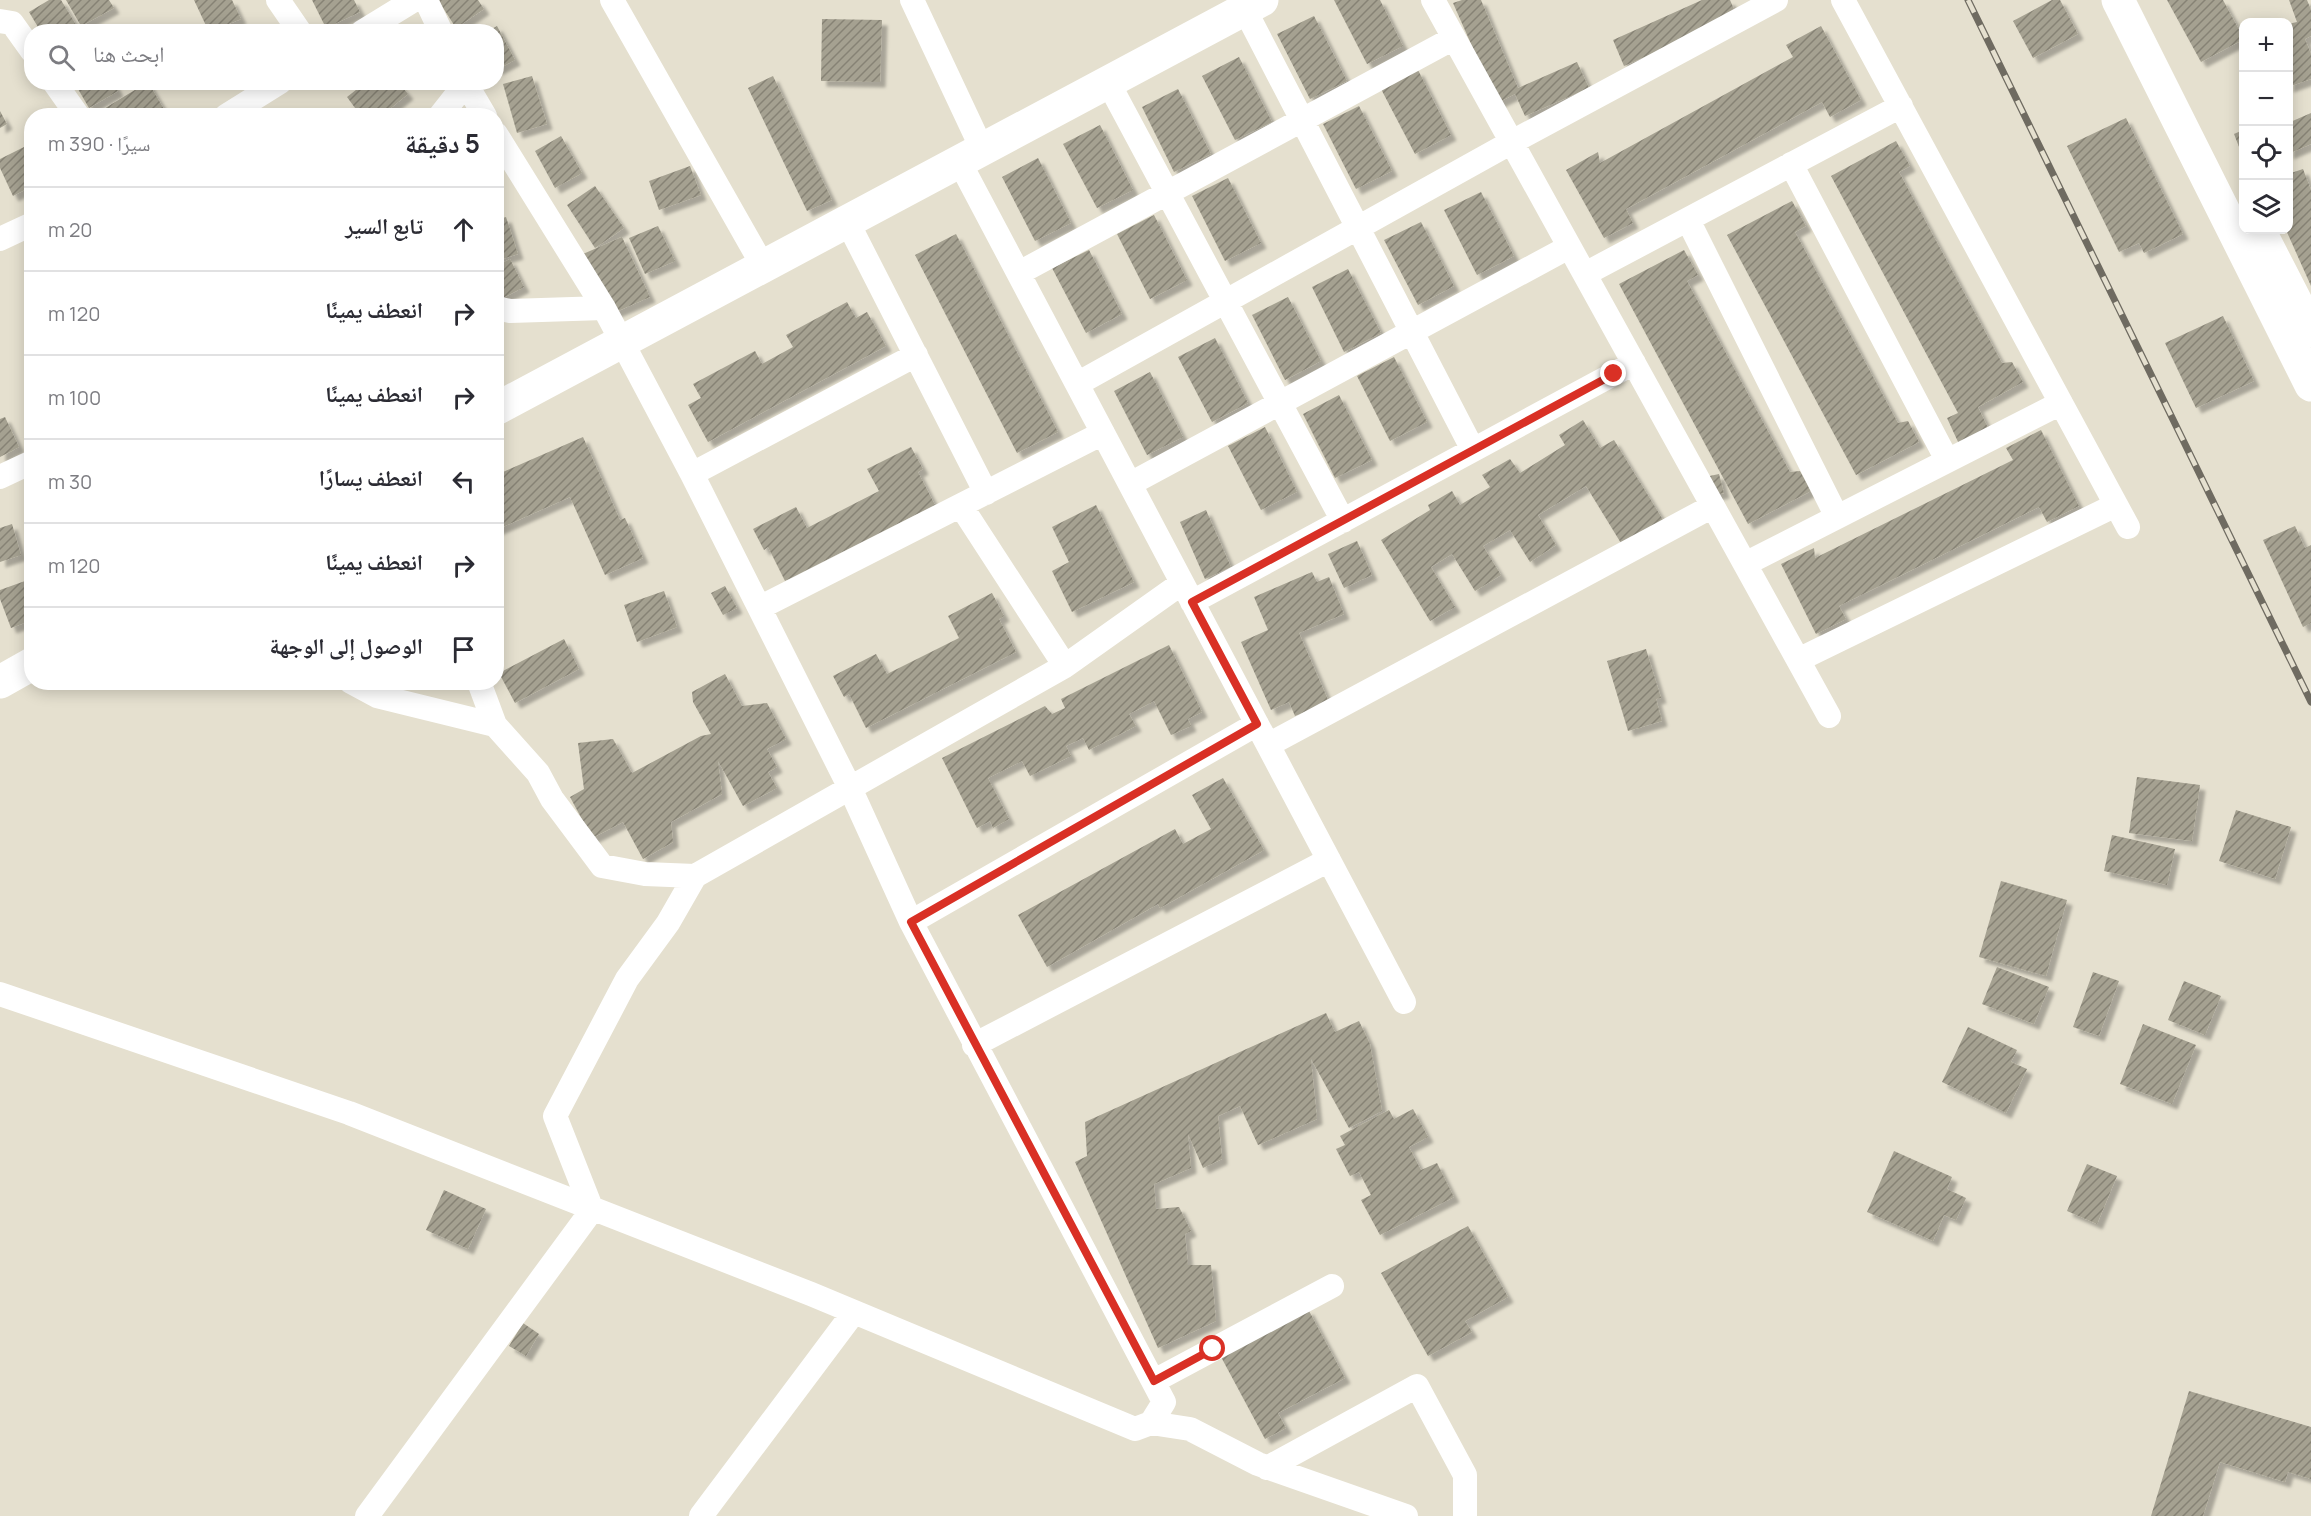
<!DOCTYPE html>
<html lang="ar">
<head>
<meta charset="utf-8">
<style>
  :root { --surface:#fff; --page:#f7f7f7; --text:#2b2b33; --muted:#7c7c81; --line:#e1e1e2 }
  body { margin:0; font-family:Manrope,"Noto Naskh Arabic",sans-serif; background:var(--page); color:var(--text); direction:rtl }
  .controls { position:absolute; right:18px; top:18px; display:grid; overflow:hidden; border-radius:12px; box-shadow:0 3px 15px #0003 }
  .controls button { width:54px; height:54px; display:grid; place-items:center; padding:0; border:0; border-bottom:2px solid var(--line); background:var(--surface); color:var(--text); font:30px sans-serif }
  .stop { position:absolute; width:18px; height:18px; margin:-14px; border:4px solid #d93025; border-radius:50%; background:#fff }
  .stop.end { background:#d93025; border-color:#fff; box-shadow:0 2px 6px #0008 }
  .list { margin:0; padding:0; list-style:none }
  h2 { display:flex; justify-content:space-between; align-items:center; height:78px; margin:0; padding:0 24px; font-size:26px }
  h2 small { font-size:20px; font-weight:400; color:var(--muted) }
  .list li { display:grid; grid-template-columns:39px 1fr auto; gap:18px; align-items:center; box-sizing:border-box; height:84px; padding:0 24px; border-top:2px solid var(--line) }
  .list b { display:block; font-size:22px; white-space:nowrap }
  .list em { font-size:20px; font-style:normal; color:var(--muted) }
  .icon { flex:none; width:33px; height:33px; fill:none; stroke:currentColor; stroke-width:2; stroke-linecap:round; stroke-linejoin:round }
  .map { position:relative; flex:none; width:2311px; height:1516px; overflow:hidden; direction:ltr }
  .search { position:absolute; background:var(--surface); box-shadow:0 3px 15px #0003; left:24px; top:24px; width:480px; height:66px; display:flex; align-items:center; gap:15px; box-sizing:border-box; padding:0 21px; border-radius:24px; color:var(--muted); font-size:22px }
  .panel { position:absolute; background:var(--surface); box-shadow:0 3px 15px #0003; left:24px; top:108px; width:480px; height:582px; border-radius:24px; direction:rtl }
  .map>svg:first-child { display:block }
  .building { fill:url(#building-hatch); filter:url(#shadow) }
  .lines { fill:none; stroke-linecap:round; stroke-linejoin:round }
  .street { stroke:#fff; stroke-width:24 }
  .secondary { stroke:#fff; stroke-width:33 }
  .highway { stroke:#fff; stroke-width:33 }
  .rail-casing { stroke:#6f6b61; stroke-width:7 }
  .rail { stroke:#e5e0cf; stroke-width:4.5; stroke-dasharray:14; stroke-linecap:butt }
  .route { stroke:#d93025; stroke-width:8 }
</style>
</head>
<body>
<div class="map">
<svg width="2311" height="1516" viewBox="0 0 2311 1516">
  <defs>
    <pattern id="building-hatch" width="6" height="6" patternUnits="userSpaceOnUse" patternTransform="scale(1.5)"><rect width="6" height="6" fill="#a5a191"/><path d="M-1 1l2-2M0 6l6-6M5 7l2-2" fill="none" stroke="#868275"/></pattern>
    <filter id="shadow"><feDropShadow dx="5.5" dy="5.5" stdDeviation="1.5" flood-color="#0004"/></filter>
  </defs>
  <rect width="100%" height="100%" fill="#e5e0cf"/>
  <path class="building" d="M 49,0 L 61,0 L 78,28 L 72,32 L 41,32 L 29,12 Z
    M 66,0 L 109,0 L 114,8 L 81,26 Z
    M 194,0 L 232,0 L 241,19 L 209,32 Z
    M 312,0 L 354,0 L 360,12 L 326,28 Z
    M 438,0 L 478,0 L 484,9 L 456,28 Z
    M 1334,0 L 1380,0 L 1403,46 L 1367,64 Z
    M 1462,0 L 1481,0 L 1518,88 L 1577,62 L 1589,88 L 1525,116 L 1515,94 L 1497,103 L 1453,3 Z
    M 1702,0 L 1730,0 L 1737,16 L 1624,66 L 1613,40 Z
    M 2052,0 L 2060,0 L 2078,34 L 2033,58 L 2013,21 Z
    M 2167,0 L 2223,0 L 2244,39 L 2201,62 Z
    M 2289,0 L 2307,0 L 2311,10 L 2311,36 L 2305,39 L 2311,54 L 2311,79 L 2288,87 L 2288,24 L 2297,22 Z
    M 1314,16 L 1347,81 L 1310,99 L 1277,34 Z
    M 822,19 L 882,20 L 880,82 L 821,81 Z
    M 497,26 L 515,60 L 496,70 L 496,32 L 487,32 Z
    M 1821,26 L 1861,100 L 1830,117 L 1822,102 L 1626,209 L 1633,223 L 1604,238 L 1566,170 L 1598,152 L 1600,163 L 1793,57 L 1786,45 Z
    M 1239,57 L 1272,122 L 1235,140 L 1202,76 Z
    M 1418,70 L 1451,135 L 1415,154 L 1381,89 Z
    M 532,76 L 547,124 L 517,133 L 503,84 Z
    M 773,76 L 832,200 L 807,211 L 748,88 Z
    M 74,82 L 113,82 L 118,91 L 89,108 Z
    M 148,82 L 168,116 L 99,116 L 97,113 Z
    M 366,82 L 398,82 L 408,94 L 381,116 L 361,116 L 347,97 Z
    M 1178,89 L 1211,154 L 1174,172 L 1142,107 Z
    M 1359,106 L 1392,171 L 1356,189 L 1323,124 Z
    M 0,111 L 7,124 L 0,128 Z
    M 2311,113 L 2311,144 L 2288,154 L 2288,123 Z
    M 2126,118 L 2183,234 L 2144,253 L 2139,243 L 2119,252 L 2067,146 Z
    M 1100,125 L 1133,190 L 1097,208 L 1063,144 Z
    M 2243,130 L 2243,157 L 2234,134 Z
    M 561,136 L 582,173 L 555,188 L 535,151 Z
    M 1896,141 L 1910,166 L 1899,172 L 2002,363 L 2012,362 L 2023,382 L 1978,407 L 1989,430 L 1959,444 L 1947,418 L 1958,413 L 1831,176 Z
    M 28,145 L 32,152 L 32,186 L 13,196 L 0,168 L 0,159 Z
    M 1038,158 L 1071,223 L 1035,241 L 1002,177 Z
    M 690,166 L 701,195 L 659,210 L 649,181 Z
    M 2303,169 L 2311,190 L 2311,286 L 2286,230 L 2288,230 L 2288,174 Z
    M 1228,178 L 1261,243 L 1225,261 L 1192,196 Z
    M 595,186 L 624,228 L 595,248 L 567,205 Z
    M 1481,192 L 1514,256 L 1477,275 L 1444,210 Z
    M 1792,201 L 1806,226 L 1795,232 L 1898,423 L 1908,421 L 1919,442 L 1856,475 L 1727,235 Z
    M 1154,215 L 1187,280 L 1150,299 L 1117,234 Z
    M 506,217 L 518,254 L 496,261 L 496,220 Z
    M 1421,222 L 1454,286 L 1418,305 L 1384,240 Z
    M 658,226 L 675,261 L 645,274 L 629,238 Z
    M 956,234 L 1058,432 L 1017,453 L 915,255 Z
    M 622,237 L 650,297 L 611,314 L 583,254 Z
    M 1089,250 L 1122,314 L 1086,333 L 1052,268 Z
    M 1684,250 L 1698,275 L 1687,281 L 1790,472 L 1800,471 L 1811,491 L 1748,524 L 1619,284 Z
    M 510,259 L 524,287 L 497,301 L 496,266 Z
    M 1348,269 L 1381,333 L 1344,352 L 1312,287 Z
    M 1288,297 L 1321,361 L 1285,380 L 1252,315 Z
    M 847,302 L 856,318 L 867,312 L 886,346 L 708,442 L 688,405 L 701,398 L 693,384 L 755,351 L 762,364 L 793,347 L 786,335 Z
    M 2223,316 L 2254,381 L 2196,408 L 2165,343 Z
    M 1215,338 L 1248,403 L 1212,422 L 1178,357 Z
    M 1394,357 L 1427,422 L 1390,441 L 1357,376 Z
    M 1150,372 L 1183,437 L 1147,455 L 1114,391 Z
    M 1339,395 L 1372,460 L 1335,478 L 1303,414 Z
    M 5,417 L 19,447 L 0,457 L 0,419 Z
    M 1583,420 L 1600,448 L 1614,440 L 1665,523 L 1624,548 L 1586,486 L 1538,515 L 1556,545 L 1530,562 L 1510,530 L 1483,546 L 1501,575 L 1475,591 L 1452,554 L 1431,567 L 1455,607 L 1430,621 L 1381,540 L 1430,510 L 1428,505 L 1452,491 L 1460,505 L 1490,487 L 1482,475 L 1510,459 L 1520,473 L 1565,445 L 1559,435 Z
    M 1265,427 L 1297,492 L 1261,510 L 1228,446 Z
    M 2041,430 L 2079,506 L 2047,522 L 2039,507 L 1839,606 L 1846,619 L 1816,634 L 1781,564 L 1814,548 L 1815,558 L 2013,460 L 2006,448 Z
    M 583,437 L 620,520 L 625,518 L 643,558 L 605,575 L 570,497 L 496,530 L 496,475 Z
    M 911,447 L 923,469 L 918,472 L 935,505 L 785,581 L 768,547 L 764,550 L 753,529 L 796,507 L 807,528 L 879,491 L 867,469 Z
    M 1719,474 L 1724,493 L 1710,496 L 1705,477 Z
    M 1096,505 L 1134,582 L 1072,612 L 1052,571 L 1069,562 L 1052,527 Z
    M 32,509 L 32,527 L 31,527 L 25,512 Z
    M 1206,510 L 1231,567 L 1205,579 L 1180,522 Z
    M 12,524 L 21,555 L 0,562 L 0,528 Z
    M 2295,526 L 2305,548 L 2311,545 L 2311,623 L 2303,627 L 2263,540 Z
    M 1357,541 L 1372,575 L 1344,588 L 1328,554 Z
    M 1312,572 L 1317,582 L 1329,577 L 1344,614 L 1299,633 L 1329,702 L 1295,716 L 1289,702 L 1271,710 L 1241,642 L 1268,630 L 1254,597 Z
    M 25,581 L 32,599 L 32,620 L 11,628 L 0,599 L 0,590 Z
    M 725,586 L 737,608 L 723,615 L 711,593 Z
    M 664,591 L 677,627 L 637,642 L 624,605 Z
    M 992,593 L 1004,616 L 999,619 L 1016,652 L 866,728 L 849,694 L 844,697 L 833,676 L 876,654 L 887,674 L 959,638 L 948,616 Z
    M 564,639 L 579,669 L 515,703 L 499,673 Z
    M 1169,645 L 1202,712 L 1188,719 L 1191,726 L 1171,735 L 1154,701 L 1129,714 L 1136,726 L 1089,750 L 1083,738 L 1066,746 L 1071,756 L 1030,776 L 1022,761 L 988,778 L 1009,819 L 993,828 L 990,821 L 977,828 L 942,758 L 1045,706 L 1052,714 L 1065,708 L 1061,699 Z
    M 1646,649 L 1661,698 L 1656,699 L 1662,721 L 1628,731 L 1607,661 Z
    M 725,674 L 742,706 L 767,703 L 786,739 L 767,749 L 777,767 L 768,772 L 777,788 L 743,806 L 718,761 L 722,794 L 671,822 L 673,842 L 643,859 L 623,822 L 592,838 L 570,797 L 584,789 L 578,743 L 613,739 L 632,773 L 701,736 L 711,734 L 693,702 L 692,692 Z
    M 2137,777 L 2200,785 L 2192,841 L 2129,833 Z
    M 1223,778 L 1264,850 L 1160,908 L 1158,904 L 1047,967 L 1018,915 L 1175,829 L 1183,844 L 1211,829 L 1192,795 Z
    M 2236,810 L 2291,827 L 2275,879 L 2219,861 Z
    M 2112,835 L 2175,849 L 2167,885 L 2104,871 Z
    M 2001,881 L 2067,900 L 2046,976 L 1979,957 Z
    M 1997,967 L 2049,987 L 2034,1024 L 1982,1004 Z
    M 2093,972 L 2119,981 L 2099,1036 L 2073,1027 Z
    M 2184,981 L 2221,996 L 2205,1035 L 2168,1020 Z
    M 1326,1013 L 1335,1032 L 1359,1021 L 1370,1044 L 1382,1111 L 1349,1128 L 1311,1059 L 1317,1119 L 1258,1145 L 1240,1106 L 1218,1116 L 1222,1159 L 1203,1168 L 1188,1134 L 1191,1168 L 1154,1184 L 1156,1209 L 1179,1207 L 1191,1231 L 1185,1234 L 1188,1265 L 1211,1265 L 1216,1321 L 1158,1348 L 1075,1162 L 1087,1156 L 1085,1122 Z
    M 2143,1024 L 2196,1045 L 2172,1104 L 2120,1084 Z
    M 1968,1027 L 2017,1050 L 2011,1062 L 2027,1069 L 2006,1113 L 1942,1082 Z
    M 1413,1109 L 1428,1137 L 1409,1147 L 1421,1170 L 1437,1163 L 1454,1197 L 1380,1235 L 1361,1200 L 1371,1195 L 1359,1172 L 1350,1176 L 1336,1149 L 1345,1145 L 1340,1136 L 1389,1110 L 1394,1119 Z
    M 1894,1151 L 1952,1177 L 1947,1189 L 1966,1198 L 1956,1220 L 1944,1215 L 1933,1241 L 1867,1212 Z
    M 2087,1164 L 2117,1176 L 2097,1224 L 2067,1211 Z
    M 444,1190 L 486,1209 L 468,1249 L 426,1230 Z
    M 1468,1226 L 1508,1297 L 1465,1321 L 1472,1332 L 1428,1356 L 1381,1273 Z
    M 1308,1309 L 1345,1378 L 1278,1413 L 1286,1428 L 1265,1439 L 1220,1355 Z
    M 523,1323 L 539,1334 L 526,1356 L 509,1346 Z
    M 2189,1391 L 2311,1427 L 2311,1479 L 2288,1472 L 2285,1482 L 2220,1462 L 2203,1516 L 2151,1516 Z"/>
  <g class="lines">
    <path class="street" d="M 278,0 L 300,32
      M 426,0 L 441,32
      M 612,0 L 763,266
      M 912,0 L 982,149
      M 1433,0 L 1829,716
      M 1843,0 L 2128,527
      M 1245,10 L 1473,450
      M 0,21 L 12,23 L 32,51
      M 362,32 L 414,0
      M 54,82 L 78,116
      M 465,82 L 485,116
      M 1108,82 L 1343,521
      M 226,116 L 280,82
      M 440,116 L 466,83
      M 959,161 L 1404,1002
      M 1791,164 L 1947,460
      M 1688,220 L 1837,517
      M 847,221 L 986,493
      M 0,239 L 32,224
      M 1019,273 L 1454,38
      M 1585,274 L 1901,106
      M 496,308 L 510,311 L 604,308
      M 1077,384 L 1512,142 L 1776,0
      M 692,474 L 916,355
      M 0,477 L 32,462
      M 1130,484 L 1569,247
      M 961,506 L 1065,666
      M 1745,564 L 2061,403
      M 1192,602 L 1634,363
      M 761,607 L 1103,433
      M 1798,660 L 2116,505
      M 351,682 L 377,696 L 495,725
      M 1268,745 L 1713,506
      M 695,876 L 1065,666 L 1182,583
      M 911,922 L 1257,724
      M 0,994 L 349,1113 L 811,1294 L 1135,1429 L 1151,1423 L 1164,1402 L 911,922 L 850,788 L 692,474 L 604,308 L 496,134
      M 974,1045 L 1329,860
      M 1154,1381 L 1332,1286
      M 1151,1423 L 1190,1429 L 1258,1464 L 1406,1516
      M 1267,1468 L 1417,1386 L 1465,1475 L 1465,1516
      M 367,1516 L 592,1210 L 555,1116 L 627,979 L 668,923 L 695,876 L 645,874 L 602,866 L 552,799 L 538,773 L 495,725 L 479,682
      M 701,1516 L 854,1312"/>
    <path class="secondary" d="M 496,409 L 1262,0
      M 0,682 L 32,664"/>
    <path class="highway" d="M 2118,0 L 2311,385
      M 2259,230 L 2311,331"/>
    <defs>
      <path id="rail" d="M 1968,0 L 2311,702"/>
    </defs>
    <use href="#rail" class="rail-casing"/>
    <use href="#rail" class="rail"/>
  </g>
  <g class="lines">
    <path class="route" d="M 1213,1349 L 1154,1381 L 911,922 L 1257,724 L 1192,602 L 1614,374"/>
  </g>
</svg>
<div class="controls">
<button>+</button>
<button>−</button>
<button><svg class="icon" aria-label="locate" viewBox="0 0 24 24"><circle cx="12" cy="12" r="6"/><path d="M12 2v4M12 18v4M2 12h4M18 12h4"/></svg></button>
<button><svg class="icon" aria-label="layers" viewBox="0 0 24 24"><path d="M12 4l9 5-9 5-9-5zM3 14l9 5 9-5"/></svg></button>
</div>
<div class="stop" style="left:1213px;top:1349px"></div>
<div class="stop end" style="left:1614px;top:374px"></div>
<div class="search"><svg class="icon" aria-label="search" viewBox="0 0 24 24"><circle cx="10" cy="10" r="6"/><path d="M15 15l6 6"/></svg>ابحث هنا</div>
<section class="panel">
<h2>5 دقيقة<small>سيرًا · 390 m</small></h2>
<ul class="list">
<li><svg class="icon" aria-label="ahead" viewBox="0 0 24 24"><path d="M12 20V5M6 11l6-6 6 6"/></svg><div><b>تابع السير</b></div><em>20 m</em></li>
<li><svg class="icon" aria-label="right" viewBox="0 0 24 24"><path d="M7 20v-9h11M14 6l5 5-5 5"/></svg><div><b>انعطف يمينًا</b></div><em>120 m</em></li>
<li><svg class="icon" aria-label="right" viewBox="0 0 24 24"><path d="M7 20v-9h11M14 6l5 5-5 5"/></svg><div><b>انعطف يمينًا</b></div><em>100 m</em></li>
<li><svg class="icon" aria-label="left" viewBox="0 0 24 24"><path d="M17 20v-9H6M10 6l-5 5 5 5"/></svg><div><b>انعطف يسارًا</b></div><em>30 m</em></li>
<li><svg class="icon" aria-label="right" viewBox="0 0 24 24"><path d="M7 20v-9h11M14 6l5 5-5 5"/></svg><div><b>انعطف يمينًا</b></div><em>120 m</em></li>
<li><svg class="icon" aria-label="arrive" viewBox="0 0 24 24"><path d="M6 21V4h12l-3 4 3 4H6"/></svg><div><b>الوصول إلى الوجهة</b></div></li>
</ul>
</section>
</div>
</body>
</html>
